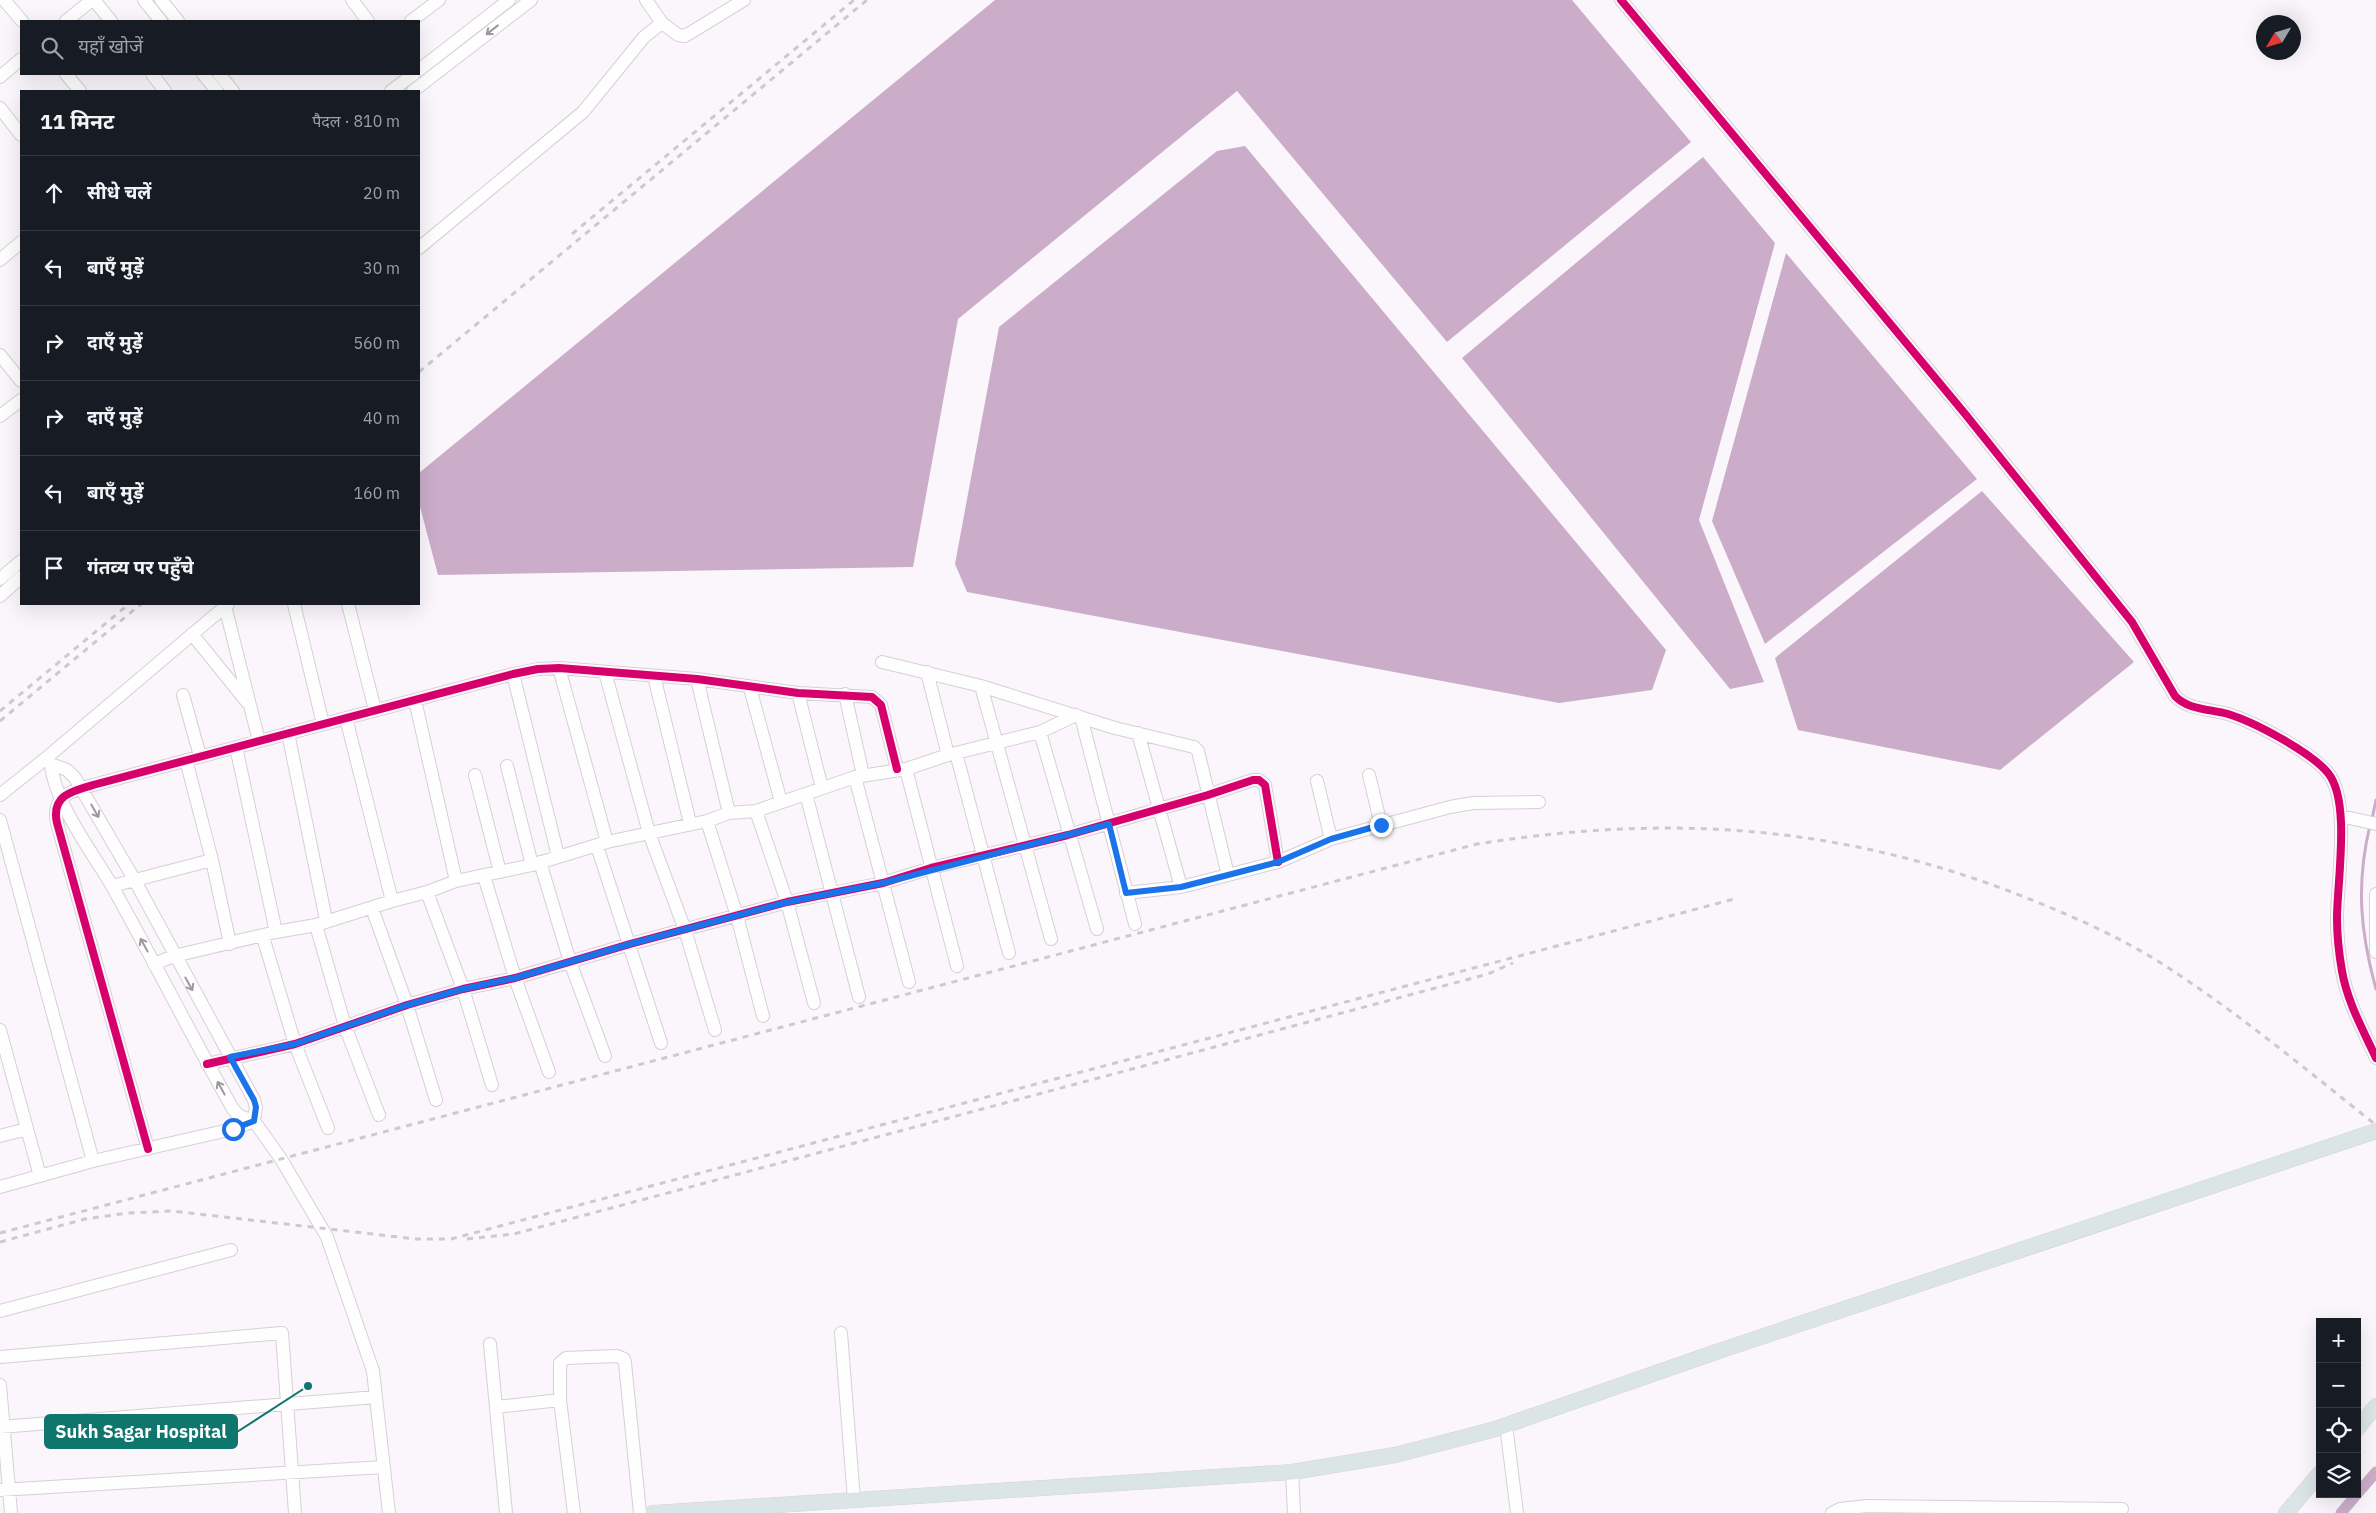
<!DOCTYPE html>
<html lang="hi">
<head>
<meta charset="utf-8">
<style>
  :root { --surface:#171b24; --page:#20242c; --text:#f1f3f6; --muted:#9ea1a6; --line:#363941 }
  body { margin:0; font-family:"IBM Plex Sans","Noto Sans Devanagari",sans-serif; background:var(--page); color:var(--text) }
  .controls { position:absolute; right:15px; bottom:15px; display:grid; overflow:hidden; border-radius:0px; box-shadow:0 5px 20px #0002 }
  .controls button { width:45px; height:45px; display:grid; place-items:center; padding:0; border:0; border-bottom:1px solid var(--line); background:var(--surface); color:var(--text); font:25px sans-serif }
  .compass { position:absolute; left:2256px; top:15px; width:45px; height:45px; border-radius:50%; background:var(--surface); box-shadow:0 5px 20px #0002; rotate:232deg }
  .stop { position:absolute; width:15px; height:15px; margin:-11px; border:4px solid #1a73e8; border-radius:50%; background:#fff }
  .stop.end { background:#1a73e8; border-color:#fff; box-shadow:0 1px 5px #0008 }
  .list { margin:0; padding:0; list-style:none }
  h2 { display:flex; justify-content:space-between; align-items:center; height:65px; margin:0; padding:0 20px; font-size:21px }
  h2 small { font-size:16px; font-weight:400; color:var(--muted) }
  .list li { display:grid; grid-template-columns:32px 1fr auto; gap:15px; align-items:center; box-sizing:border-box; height:75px; padding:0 20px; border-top:1px solid var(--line) }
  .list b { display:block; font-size:19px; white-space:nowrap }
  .list em { font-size:16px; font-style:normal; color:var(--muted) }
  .icon { flex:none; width:28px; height:28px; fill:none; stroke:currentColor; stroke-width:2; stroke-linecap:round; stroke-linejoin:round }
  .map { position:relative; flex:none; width:2376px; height:1513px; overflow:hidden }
  .search { position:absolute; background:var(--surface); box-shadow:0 5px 20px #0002; left:20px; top:20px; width:400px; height:55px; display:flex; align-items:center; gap:12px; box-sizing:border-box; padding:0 18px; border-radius:0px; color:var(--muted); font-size:19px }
  .panel { position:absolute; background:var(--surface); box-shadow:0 5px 20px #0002; left:20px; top:90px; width:400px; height:515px; border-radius:0px }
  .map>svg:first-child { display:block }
  .water { fill:#cbadca }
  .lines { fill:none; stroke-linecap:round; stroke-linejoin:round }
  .stream { stroke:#cbadca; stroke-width:3 }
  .canal { stroke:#cbadca; stroke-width:11 }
  .minor-casing { stroke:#d6d0d6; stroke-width:14 }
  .major-casing { stroke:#d6d3d6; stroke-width:16 }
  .minor { stroke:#fefefe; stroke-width:12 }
  .major { stroke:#dce5e5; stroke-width:15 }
  .rail { stroke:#cccacc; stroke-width:3; stroke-dasharray:6 6; stroke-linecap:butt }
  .cycleway-casing { stroke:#fdf4fc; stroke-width:11 }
  .cycleway { stroke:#d6006c; stroke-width:8 }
  .oneway { stroke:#9d989d }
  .route { stroke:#1a73e8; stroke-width:6 }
  .leader { fill:none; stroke:#0f766e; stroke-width:2 }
  .callout-dot { fill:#0f766e; stroke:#fdf4fc; stroke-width:2 }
  .callout { fill:#0f766e; stroke:#0f766e; stroke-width:2 }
  .callout-label { font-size:18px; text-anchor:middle; font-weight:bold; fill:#fff }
</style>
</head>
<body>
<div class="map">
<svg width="2376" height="1513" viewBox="0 0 2376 1513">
  <rect width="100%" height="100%" fill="#fbf6fb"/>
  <path class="water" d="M 995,0 L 1572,0 L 1691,142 L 1447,342 L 1237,91 L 958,319 L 913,567 L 438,575 L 419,503 L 419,473 Z
    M 1245,146 L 1666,650 L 1652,690 L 1559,703 L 967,592 L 955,564 L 999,327 L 1217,151 Z
    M 1703,157 L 1775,243 L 1699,520 L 1764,682 L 1730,689 L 1462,358 Z
    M 1786,253 L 1977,479 L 1765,644 L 1712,521 Z
    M 1982,491 L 2134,662 L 2000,770 L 1798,730 L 1775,658 Z"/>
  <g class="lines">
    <path class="stream" d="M 2372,819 L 2376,800
      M 2370,825 C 2356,884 2360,931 2376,989"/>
    <path class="canal" d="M 2357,1494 L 2376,1472
      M 2341,1513 L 2357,1494"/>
    <defs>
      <path id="minor" d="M 4,0 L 22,21
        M 94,0 L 111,21
        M 144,0 L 161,21
        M 161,0 L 178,21
        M 352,0 L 368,21
        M 646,0 L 662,23
        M 1621,0 L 1966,415 L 2132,622 L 2175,696 C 2188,710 2210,709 2228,714 C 2254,722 2311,752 2328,773 C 2351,801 2337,882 2337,918 C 2337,935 2339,954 2342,971 C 2347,1001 2363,1030 2376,1058
        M 66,21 L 92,0
        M 411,21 L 439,0
        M 419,70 L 509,0
        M 66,74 L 80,91
        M 152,74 L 165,91
        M 203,74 L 217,91
        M 219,74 L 233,91
        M 0,77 L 21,59
        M 391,91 L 414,74
        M 413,91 L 531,0
        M 0,108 L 21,135
        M 419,248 L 583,112 L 644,37 L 662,23 L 678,35 L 685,36 L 744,0
        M 0,260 L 21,242
        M 0,355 L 21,381
        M 0,416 L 21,400
        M 0,579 L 21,561
        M 0,596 L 21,577
        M 294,604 L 323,724
        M 348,604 L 375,710
        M 225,606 L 259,741
        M 192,634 L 247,702
        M 882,662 L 981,686 L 1115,728 L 1194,747 L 1198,751 L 1228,875
        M 559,668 L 607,842
        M 605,672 L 649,833 L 685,930 L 715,1030
        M 927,672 L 948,755
        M 513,674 L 558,856
        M 654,676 L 690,823
        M 697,679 L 729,813
        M 981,686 L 1051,939
        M 750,688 L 781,802
        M 798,693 L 822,788
        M 845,694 L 863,775
        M 183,695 L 200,756
        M 415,700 L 456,881
        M 1081,717 L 1135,924
        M 346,718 L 392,901
        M 1040,732 L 1097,929
        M 288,733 L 326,920
        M 1138,733 L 1181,887
        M 236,747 L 276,932
        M 956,753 L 1009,953
        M 186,760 L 212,860 L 230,944
        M 507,766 L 532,865
        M 906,769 L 957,966
        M 475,775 L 500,872
        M 1369,775 L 1381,825
        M 855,777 L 909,982
        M 1317,781 L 1331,839
        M 806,794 L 859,997
        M 0,795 L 45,759 L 228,604
        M 756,811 L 787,902 L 814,1003
        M 2341,816 L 2376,824
        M 0,820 L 93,1161
        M 707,821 L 737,916 L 763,1016
        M 597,846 L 661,1043
        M 540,862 L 570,962 L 605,1056
        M 484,876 L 515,978 L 549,1072
        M 112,886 L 212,860
        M 427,892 L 463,989 L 492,1085
        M 1126,893 L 1181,887 L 1228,875 L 1278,862 L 1331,839 L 1450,807 L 1473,803 L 1539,802
        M 2376,894 L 2376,952
        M 372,908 L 407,1005 L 436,1100
        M 316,925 L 345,1026 L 379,1115
        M 263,937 L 295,1044 L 328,1128
        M 154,964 L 174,956 L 276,932 L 316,925 L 392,901 L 427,892 L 456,881 L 532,865 L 607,842 L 707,821 L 729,813 L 756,811 L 855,777 L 906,769 L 948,755 L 1040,732 L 1076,715
        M 0,1030 L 40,1176
        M 207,1064 L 295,1044 L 407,1005 L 463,989 L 515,978 L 630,944 L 787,902 L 883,883 L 931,868 L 1068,835 L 1208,795 L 1253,780 L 1259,780 L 1265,785 L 1278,862
        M 254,1121 L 256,1107 L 254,1100 L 134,879 L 75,778 L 67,770 L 51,764 C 54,802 92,852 112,886 C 153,959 191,1035 233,1109 L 239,1116 L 254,1121 L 281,1159 L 327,1237 L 373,1371 L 389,1513
        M 0,1136 L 27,1129
        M 148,1149 L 57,823 C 51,796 71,791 93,785 L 513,674 L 538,669 L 559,668 L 697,679 L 798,693 L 872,697 L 881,705 L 897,769
        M 0,1187 L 93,1161 L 233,1129 L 254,1121
        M 0,1311 L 231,1250
        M 841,1333 L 854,1500
        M 490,1344 L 506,1513
        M 0,1357 L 282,1333 L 295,1513
        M 0,1385 L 11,1513
        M 496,1407 L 560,1400
        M 1506,1425 L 1517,1513
        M 0,1427 L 376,1397
        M 1292,1472 L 1294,1513
        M 0,1490 L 384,1467
        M 574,1513 L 560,1400 L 560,1363 L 566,1358 L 617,1356 L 624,1359 L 625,1363 L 640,1513
        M 1832,1513 L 1840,1509 L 1867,1506 L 2122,1509"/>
      <path id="major" d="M 2357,1429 L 2376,1406
        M 653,1513 L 1292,1472 L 1395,1455 L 1492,1430 L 1719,1351 L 2376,1131
        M 2286,1513 L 2320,1473"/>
    </defs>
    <use href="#minor" class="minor-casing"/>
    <use href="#major" class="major-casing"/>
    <use href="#minor" class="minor"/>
    <use href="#major" class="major"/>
    <path class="rail" d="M 572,234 L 854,0
      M 419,372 L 867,0
      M 0,711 L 129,604
      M 0,721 L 141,604
      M 0,1233 L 1477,844 C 1673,813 1846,825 2032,900 C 2074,917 2117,936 2156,960 C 2234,1009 2304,1068 2376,1125
      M 467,1239 L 514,1234 L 1488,974 L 1513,963
      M 0,1242 L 85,1219 L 128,1213 L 172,1211 L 416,1239 L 451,1239 L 1738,898"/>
    <defs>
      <path id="cycleway" d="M 1621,0 L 1966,415 L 2132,622 L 2175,696 C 2188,710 2210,709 2228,714 C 2254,722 2311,752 2328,773 C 2351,801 2337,882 2337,918 C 2337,935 2339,954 2342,971 C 2347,1001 2363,1030 2376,1058
        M 207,1064 L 295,1044 L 407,1005 L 463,989 L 515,978 L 630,944 L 787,902 L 883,883 L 931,868 L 1068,835 L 1208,795 L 1253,780 L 1259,780 L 1265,785 L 1278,862
        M 148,1149 L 57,823 C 51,796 71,791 93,785 L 513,674 L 538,669 L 559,668 L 697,679 L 798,693 L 872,697 L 881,705 L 897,769"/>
    </defs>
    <use href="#cycleway" class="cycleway-casing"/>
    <use href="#cycleway" class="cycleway"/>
  </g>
  <defs><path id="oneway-shaft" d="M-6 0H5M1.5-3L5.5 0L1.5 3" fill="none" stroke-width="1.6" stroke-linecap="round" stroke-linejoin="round" transform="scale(1.25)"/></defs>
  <g class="oneway">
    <use href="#oneway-shaft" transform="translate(492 30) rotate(142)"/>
    <use href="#oneway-shaft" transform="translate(95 811) rotate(60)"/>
    <use href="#oneway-shaft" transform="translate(144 945) rotate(-119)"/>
    <use href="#oneway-shaft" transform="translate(189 984) rotate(61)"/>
    <use href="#oneway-shaft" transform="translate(221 1088) rotate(-119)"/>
  </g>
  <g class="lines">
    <path class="route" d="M 233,1129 L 254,1121 L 256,1107 L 254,1100 L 230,1057 L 295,1044 L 407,1005 L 463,989 L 515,978 L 630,944 L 788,902 L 883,883 L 1109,824 L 1126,893 L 1181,887 L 1228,875 L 1278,862 L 1331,839 L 1381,825"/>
  </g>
  <path class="leader" d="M308 1386L237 1432"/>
  <circle class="callout-dot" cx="308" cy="1386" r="5"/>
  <rect class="callout" x="45" y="1415" width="192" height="33" rx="5"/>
  <g class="callout-label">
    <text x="141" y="1438">Sukh Sagar Hospital</text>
  </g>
</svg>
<div class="controls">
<button>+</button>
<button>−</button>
<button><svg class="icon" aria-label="locate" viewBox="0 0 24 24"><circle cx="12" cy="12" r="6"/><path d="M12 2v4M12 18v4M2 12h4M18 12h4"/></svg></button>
<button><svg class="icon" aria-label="layers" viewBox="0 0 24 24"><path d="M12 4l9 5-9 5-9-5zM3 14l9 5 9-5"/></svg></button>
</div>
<svg class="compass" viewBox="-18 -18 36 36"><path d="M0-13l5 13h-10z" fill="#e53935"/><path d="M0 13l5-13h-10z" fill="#9ea1a6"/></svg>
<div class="stop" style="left:233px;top:1129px"></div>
<div class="stop end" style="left:1381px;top:825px"></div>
<div class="search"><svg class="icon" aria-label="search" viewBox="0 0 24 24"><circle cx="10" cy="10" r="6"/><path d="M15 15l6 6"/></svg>यहाँ खोजें</div>
<section class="panel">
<h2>11 मिनट<small>पैदल · 810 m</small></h2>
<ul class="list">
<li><svg class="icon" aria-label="ahead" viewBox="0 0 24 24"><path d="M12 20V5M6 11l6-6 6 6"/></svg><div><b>सीधे चलें</b></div><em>20 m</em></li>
<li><svg class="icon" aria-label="left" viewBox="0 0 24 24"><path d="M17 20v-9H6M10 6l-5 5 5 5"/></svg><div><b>बाएँ मुड़ें</b></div><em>30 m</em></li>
<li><svg class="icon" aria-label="right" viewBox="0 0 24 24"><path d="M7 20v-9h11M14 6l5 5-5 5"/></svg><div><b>दाएँ मुड़ें</b></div><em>560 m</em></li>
<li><svg class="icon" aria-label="right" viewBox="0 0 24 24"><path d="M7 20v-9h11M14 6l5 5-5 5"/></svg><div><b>दाएँ मुड़ें</b></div><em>40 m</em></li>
<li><svg class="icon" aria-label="left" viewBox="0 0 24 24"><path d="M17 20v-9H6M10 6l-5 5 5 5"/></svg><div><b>बाएँ मुड़ें</b></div><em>160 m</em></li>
<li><svg class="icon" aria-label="arrive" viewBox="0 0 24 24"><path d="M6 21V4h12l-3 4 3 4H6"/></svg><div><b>गंतव्य पर पहुँचे</b></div></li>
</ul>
</section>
</div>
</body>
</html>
